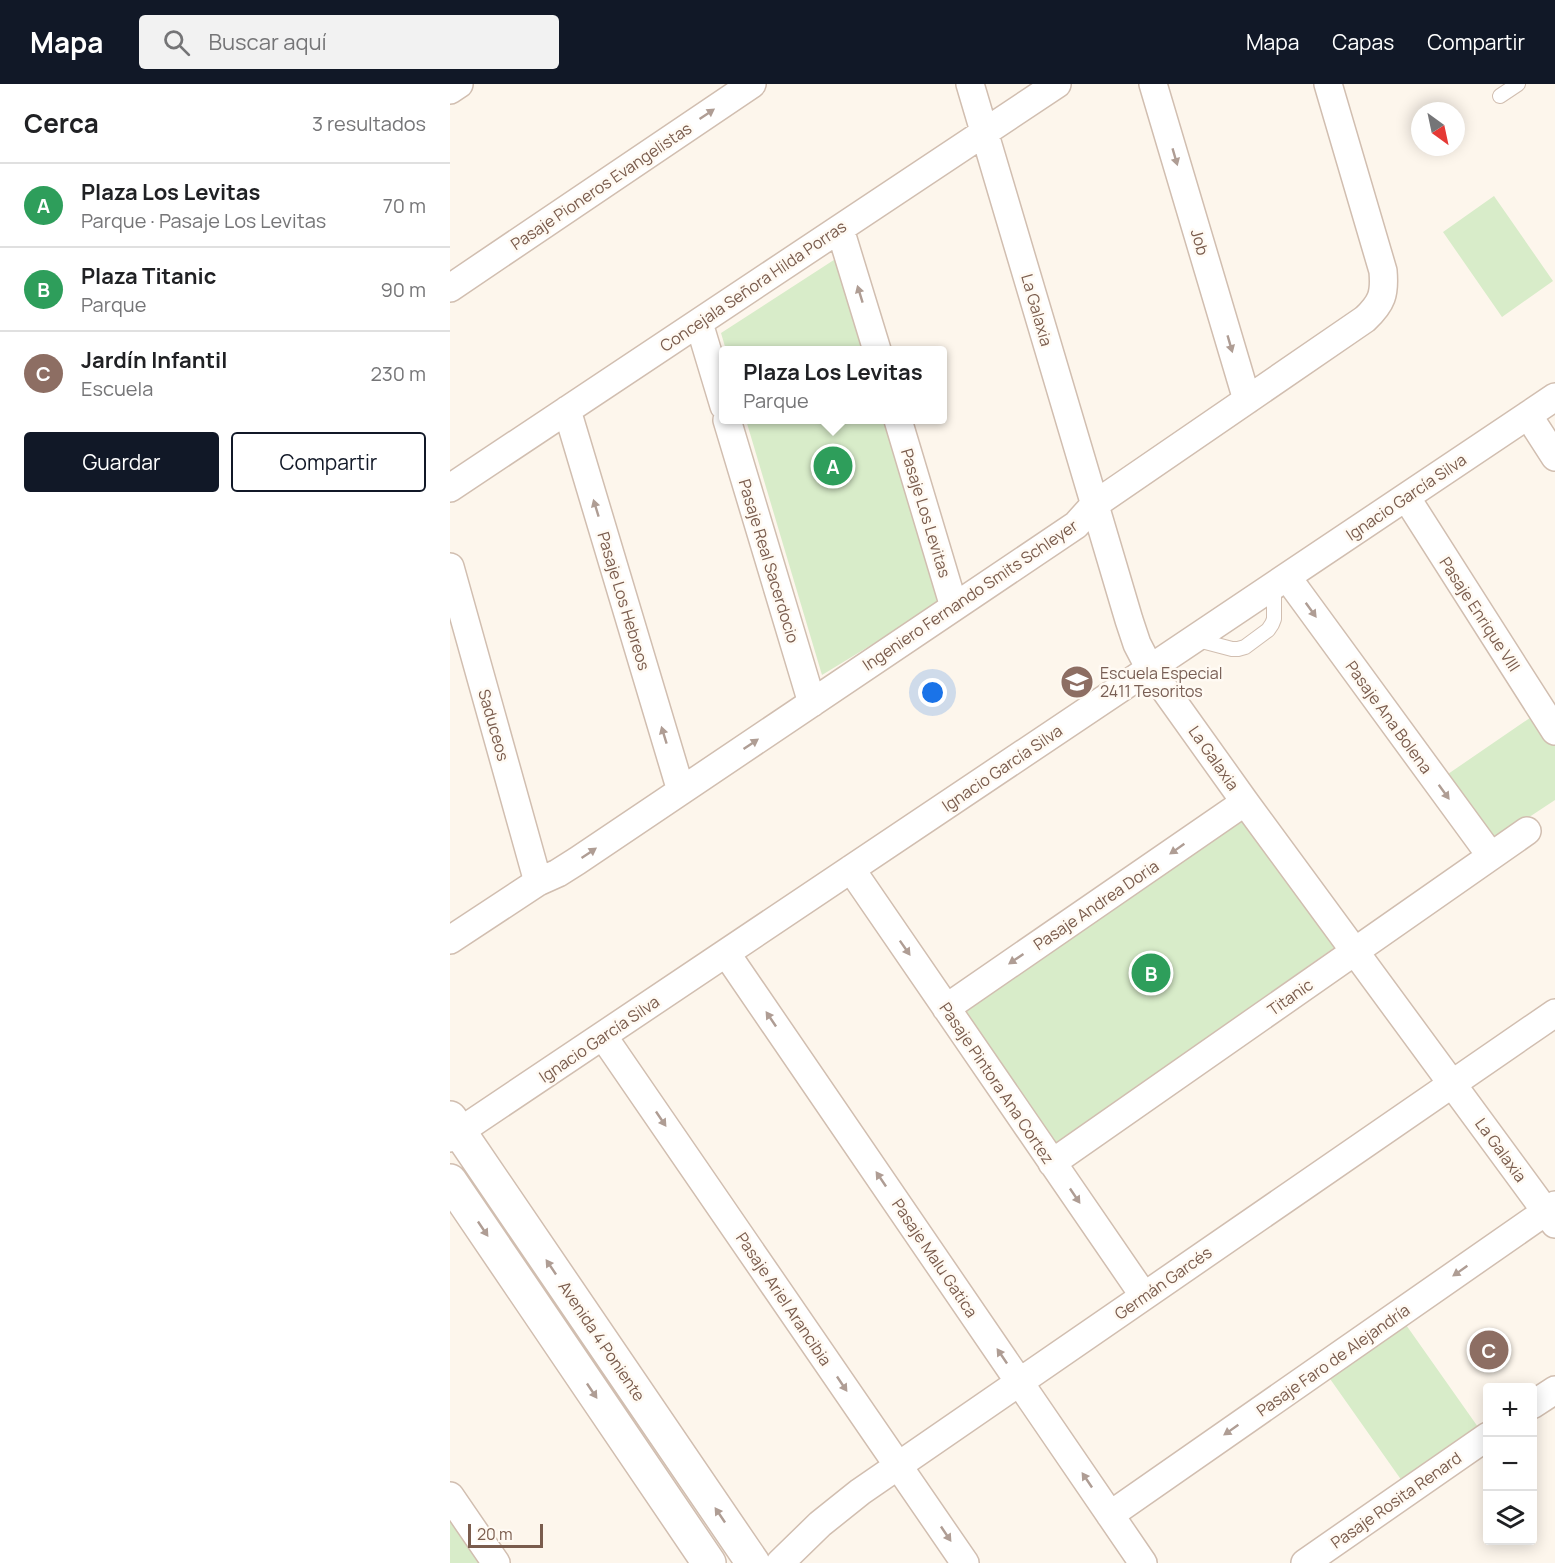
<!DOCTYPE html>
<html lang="es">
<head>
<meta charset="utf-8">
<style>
  :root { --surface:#fff; --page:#f2f2f2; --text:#202124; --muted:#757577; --line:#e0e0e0; --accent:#111827 }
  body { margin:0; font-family:Manrope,sans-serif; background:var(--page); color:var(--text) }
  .controls { position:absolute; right:18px; bottom:18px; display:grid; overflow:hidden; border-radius:6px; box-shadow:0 3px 15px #0003 }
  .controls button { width:54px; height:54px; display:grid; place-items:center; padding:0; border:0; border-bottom:2px solid var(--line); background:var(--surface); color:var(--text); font:30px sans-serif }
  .compass { position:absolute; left:961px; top:18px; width:54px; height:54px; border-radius:50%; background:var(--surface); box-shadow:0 3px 15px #0003; rotate:147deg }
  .scale { position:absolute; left:18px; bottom:15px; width:75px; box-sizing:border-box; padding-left:6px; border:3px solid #7a5c4d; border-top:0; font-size:16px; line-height:21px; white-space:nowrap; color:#7a5c4d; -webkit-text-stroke:4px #fffaf3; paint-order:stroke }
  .you { position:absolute; left:483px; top:609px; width:21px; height:21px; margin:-15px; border:4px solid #fff; border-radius:50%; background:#1a73e8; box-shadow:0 0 0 9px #1a73e833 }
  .badge { display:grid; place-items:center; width:39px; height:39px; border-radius:50%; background:var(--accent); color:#fff; font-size:20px; font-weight:700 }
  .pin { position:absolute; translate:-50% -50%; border:3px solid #fff; box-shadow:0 2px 6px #0006 }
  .popup { position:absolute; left:269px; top:262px; width:228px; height:78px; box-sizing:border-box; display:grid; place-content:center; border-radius:6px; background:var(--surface); filter:drop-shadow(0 2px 4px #0005); font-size:20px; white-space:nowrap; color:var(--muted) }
  .popup b { font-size:22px; color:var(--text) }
  .popup::after { content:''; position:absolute; left:50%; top:100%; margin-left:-12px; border:12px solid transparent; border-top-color:var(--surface) }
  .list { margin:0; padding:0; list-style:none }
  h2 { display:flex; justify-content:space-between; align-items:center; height:78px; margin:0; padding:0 24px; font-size:26px }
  h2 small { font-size:20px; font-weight:400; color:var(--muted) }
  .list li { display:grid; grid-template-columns:39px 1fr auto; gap:18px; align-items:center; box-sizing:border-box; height:84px; padding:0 24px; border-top:2px solid var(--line) }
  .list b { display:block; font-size:22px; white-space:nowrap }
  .list p { margin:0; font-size:20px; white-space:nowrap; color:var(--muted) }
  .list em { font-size:20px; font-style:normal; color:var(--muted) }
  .actions { display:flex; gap:12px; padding:18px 24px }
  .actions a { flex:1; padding:14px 0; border:2px solid var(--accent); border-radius:6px; text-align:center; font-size:21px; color:var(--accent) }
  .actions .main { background:var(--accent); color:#fff }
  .icon { flex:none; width:33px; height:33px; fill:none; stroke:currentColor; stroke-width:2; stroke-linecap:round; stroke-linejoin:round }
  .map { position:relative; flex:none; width:1105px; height:1479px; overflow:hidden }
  header { display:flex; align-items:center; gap:36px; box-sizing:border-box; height:84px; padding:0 30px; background:var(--accent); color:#fff }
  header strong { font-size:28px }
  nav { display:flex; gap:33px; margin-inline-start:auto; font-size:21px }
  .search { width:420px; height:54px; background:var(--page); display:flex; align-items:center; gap:15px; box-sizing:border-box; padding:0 21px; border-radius:6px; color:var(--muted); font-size:22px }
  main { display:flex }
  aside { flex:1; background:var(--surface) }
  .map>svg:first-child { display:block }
  .green { fill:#d8ecc9 }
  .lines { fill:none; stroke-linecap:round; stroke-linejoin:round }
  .service-casing { stroke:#d1beb0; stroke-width:16 }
  .minor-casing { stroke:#d1beb0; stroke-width:30 }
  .tertiary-casing { stroke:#d1beb0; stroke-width:36 }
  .service { stroke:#fff; stroke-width:14 }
  .minor { stroke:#fff; stroke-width:27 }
  .tertiary { stroke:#fff; stroke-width:33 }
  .oneway { fill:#af9d94 }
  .labels { text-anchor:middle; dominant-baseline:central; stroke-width:5; stroke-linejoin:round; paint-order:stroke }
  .street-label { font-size:16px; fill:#7a5c4d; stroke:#fffaf3 }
  .education-label { font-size:16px; fill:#785e54; stroke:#fffaf3; text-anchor:start }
</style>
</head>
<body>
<header>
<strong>Mapa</strong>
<div class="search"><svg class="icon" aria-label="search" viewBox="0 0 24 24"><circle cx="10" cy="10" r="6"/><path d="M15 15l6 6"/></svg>Buscar aquí</div>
<nav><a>Mapa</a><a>Capas</a><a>Compartir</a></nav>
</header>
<main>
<aside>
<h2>Cerca<small>3 resultados</small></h2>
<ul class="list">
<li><span class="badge" style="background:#2e9e5b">A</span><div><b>Plaza Los Levitas</b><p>Parque · Pasaje Los Levitas</p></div><em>70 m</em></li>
<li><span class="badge" style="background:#2e9e5b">B</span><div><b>Plaza Titanic</b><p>Parque</p></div><em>90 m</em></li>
<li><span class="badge" style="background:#8d6e63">C</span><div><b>Jardín Infantil</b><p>Escuela</p></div><em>230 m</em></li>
</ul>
<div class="actions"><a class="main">Guardar</a><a>Compartir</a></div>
</aside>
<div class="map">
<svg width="1105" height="1479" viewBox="0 0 1105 1479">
  <rect width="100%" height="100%" fill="#fdf6ec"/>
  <path class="green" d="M 1044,112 L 1103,197 L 1052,233 L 993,148 Z
    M 390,172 L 419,266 L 276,266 L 271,249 Z
    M 296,336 L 440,336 L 495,516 L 372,591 Z
    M 1087,629 L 1105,659 L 1105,716 L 1046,755 L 998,690 Z
    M 796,730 L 892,858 L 604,1062 L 508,921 Z
    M 954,1238 L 1028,1343 L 952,1397 L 878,1292 Z
    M 0,1424 L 37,1479 L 0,1479 Z"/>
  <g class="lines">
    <defs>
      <path id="service" d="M 1050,12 L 1068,0
        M 744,555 L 782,565 L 788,565 L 795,563 L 818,546 L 822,540 L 824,535 L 824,501"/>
      <path id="minor" d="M 520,0 L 679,536 L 687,560 L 700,585 L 795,718 L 1105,1140
        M 703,0 L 797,316
        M 0,6 L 9,0
        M 390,145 L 427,266
        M 0,204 L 302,0
        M 249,239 L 274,322
        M 117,326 L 231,707
        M 1078,331 L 1105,373
        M 277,336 L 362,619
        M 448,336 L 504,523
        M 0,404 L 607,0
        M 956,413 L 1105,647
        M 0,483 L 88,798
        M 837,493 L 1041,772
        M 401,785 L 694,1212
        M 0,856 L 88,798 L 108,789 L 127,777 L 626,441 L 644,421 L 915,235 C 932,219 935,210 933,187 L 878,0
        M 276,869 L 693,1479
        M 496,924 L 795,718
        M 153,952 L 515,1479
        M 0,1054 L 1105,313
        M 602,1079 L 1077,747
        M 1082,1321 L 1105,1306
        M 0,1412 L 46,1479
        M 660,1431 L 1105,1121
        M 330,1479 L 370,1440 L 410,1408 L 1105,929
        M 855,1479 L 1038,1352"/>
      <path id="tertiary" d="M 0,1034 L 303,1479
        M 0,1097 L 259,1479"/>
    </defs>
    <use href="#service" class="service-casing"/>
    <use href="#minor" class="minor-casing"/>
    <use href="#tertiary" class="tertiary-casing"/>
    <use href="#service" class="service"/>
    <use href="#minor" class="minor"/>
    <use href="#tertiary" class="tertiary"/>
  </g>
  <defs><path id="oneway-solid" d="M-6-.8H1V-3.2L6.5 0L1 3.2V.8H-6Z" transform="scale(1.5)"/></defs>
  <g class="oneway">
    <use href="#oneway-solid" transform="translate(257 30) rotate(-34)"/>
    <use href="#oneway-solid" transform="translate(725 73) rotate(74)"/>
    <use href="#oneway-solid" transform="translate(410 210) rotate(-107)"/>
    <use href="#oneway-solid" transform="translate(780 260) rotate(74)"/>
    <use href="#oneway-solid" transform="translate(146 424) rotate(-107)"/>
    <use href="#oneway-solid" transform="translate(861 526) rotate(54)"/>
    <use href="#oneway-solid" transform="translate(214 651) rotate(-107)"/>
    <use href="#oneway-solid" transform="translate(301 660) rotate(-34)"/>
    <use href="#oneway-solid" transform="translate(994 708) rotate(54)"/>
    <use href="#oneway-solid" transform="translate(727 765) rotate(145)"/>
    <use href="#oneway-solid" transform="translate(139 769) rotate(-34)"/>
    <use href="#oneway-solid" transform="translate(455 864) rotate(55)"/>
    <use href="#oneway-solid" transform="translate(566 875) rotate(146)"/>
    <use href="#oneway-solid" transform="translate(321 935) rotate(-124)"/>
    <use href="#oneway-solid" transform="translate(211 1035) rotate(56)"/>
    <use href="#oneway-solid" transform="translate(431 1095) rotate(-124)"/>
    <use href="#oneway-solid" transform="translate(625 1112) rotate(56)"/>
    <use href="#oneway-solid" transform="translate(33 1145) rotate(56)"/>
    <use href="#oneway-solid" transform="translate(101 1183) rotate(-124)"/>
    <use href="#oneway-solid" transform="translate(1010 1187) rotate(145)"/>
    <use href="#oneway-solid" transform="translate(552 1272) rotate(-124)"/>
    <use href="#oneway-solid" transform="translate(392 1300) rotate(56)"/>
    <use href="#oneway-solid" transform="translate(142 1307) rotate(56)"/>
    <use href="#oneway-solid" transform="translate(781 1346) rotate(145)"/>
    <use href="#oneway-solid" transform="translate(637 1396) rotate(-124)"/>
    <use href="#oneway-solid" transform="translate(270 1431) rotate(-124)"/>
    <use href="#oneway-solid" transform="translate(496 1450) rotate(56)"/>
  </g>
  <defs>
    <symbol id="school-disc" viewBox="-11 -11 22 22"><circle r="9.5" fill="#8d6e63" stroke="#fffaf3"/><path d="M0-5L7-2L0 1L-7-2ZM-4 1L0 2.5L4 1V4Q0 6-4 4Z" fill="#fff"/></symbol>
  </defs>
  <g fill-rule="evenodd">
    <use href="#school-disc" x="608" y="579" width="38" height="38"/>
  </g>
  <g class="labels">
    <g class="street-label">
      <text transform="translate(151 102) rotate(-34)">Pasaje Pioneros Evangelistas</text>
      <text transform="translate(750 158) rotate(74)">Job</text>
      <text transform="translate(303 202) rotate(-34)">Concejala Señora Hilda Porras</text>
      <text transform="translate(587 226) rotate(74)">La Galaxia</text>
      <text transform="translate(956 413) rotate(-34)">Ignacio García Silva</text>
      <text transform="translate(476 429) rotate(73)">Pasaje Los Levitas</text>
      <text transform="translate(319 477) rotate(73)">Pasaje Real Sacerdocio</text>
      <text transform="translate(520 511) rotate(-34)">Ingeniero Fernando Smits Schleyer</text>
      <text transform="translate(174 517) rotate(73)">Pasaje Los Hebreos</text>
      <text transform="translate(1030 530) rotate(57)">Pasaje Enrique VIII</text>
      <text transform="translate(939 633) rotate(54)">Pasaje Ana Bolena</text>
      <text transform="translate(44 641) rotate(74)">Saduceos</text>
      <text transform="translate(764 674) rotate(55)">La Galaxia</text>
      <text transform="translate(552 684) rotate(-34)">Ignacio García Silva</text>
      <text transform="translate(646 821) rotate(-34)">Pasaje Andrea Doria</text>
      <text transform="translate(840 913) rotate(-35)">Titanic</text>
      <text transform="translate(149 955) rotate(-34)">Ignacio García Silva</text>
      <text transform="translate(547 999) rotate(56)">Pasaje Pintora Ana Cortez</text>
      <text transform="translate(1051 1066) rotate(54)">La Galaxia</text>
      <text transform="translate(485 1174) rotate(56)">Pasaje Malu Gatica</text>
      <text transform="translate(713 1199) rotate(-35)">Germán Garcés</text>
      <text transform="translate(334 1215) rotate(56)">Pasaje Ariel Arancibia</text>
      <text transform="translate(152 1257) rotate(56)">Avenida 4 Poniente</text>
      <text transform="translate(883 1276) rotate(-35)">Pasaje Faro de Alejandría</text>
      <text transform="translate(946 1416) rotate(-35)">Pasaje Rosita Renard</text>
    </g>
    <g class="education-label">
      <text x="650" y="589">Escuela Especial<tspan x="650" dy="18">2411 Tesoritos</tspan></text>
    </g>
  </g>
</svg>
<div class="controls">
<button>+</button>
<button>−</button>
<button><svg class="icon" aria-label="layers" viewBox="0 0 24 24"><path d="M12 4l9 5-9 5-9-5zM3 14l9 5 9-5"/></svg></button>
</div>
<svg class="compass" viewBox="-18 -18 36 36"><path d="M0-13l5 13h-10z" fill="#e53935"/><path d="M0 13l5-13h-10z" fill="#757577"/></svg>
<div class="scale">20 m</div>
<div class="you"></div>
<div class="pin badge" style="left:383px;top:382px;background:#2e9e5b">A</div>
<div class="popup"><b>Plaza Los Levitas</b>Parque</div>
<div class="pin badge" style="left:701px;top:889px;background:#2e9e5b">B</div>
<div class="pin badge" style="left:1039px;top:1266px;background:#8d6e63">C</div>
</div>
</main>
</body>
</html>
